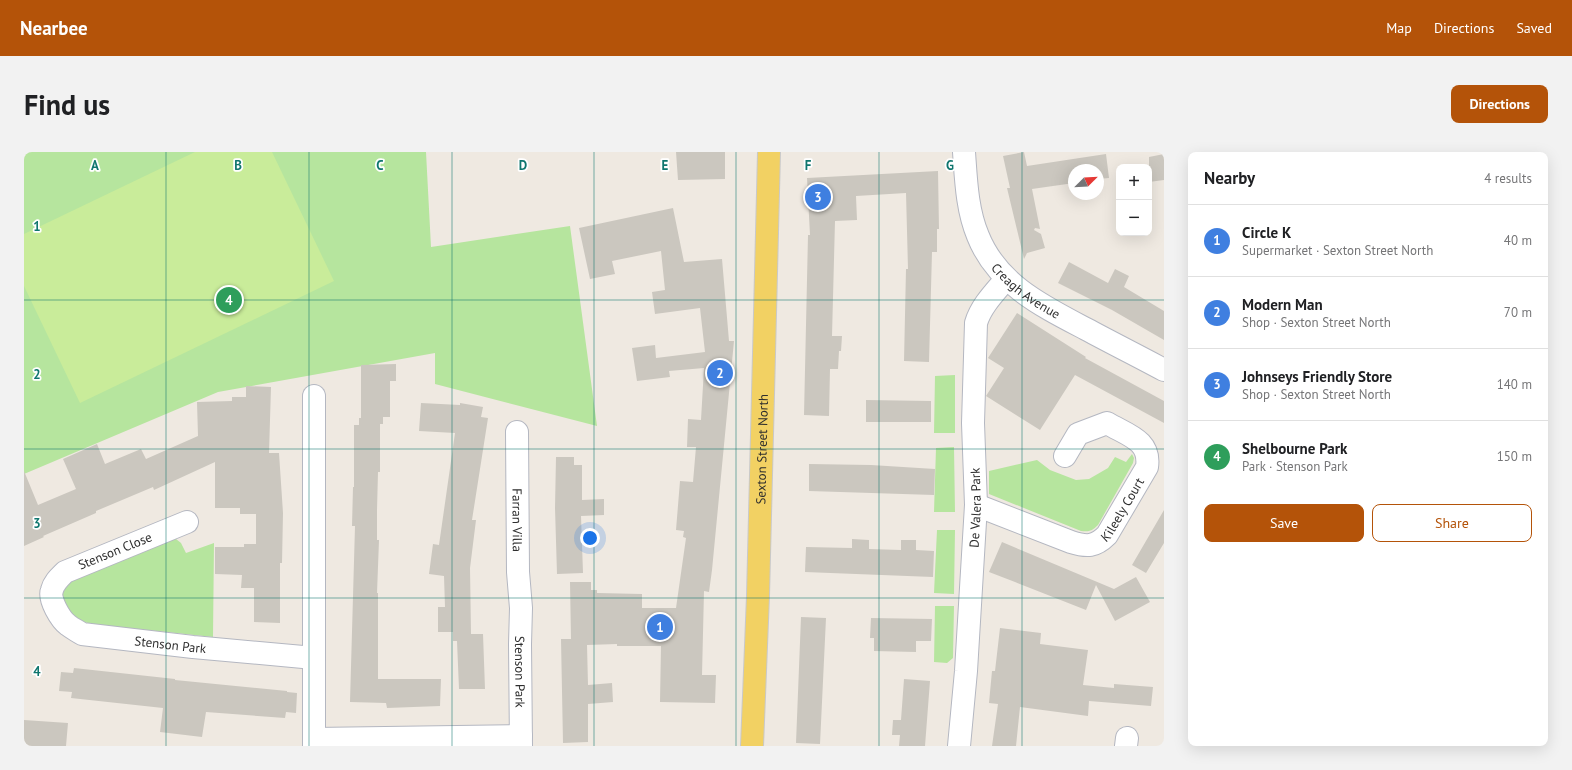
<!DOCTYPE html>
<html lang="en">
<head>
<meta charset="utf-8">
<style>
  :root { --surface:#fff; --page:#f2f2f2; --text:#202124; --muted:#757577; --line:#e0e0e0; --accent:#b45309 }
  body { margin:0; font-family:"PT Sans",sans-serif; background:var(--page); color:var(--text) }
  .controls { position:absolute; right:12px; top:12px; display:grid; overflow:hidden; border-radius:8px; box-shadow:0 4px 16px #0002 }
  .controls button { width:36px; height:36px; display:grid; place-items:center; padding:0; border:0; border-bottom:1px solid var(--line); background:var(--surface); color:var(--text); font:20px sans-serif }
  .compass { position:absolute; left:1044px; top:12px; width:36px; height:36px; border-radius:50%; background:var(--surface); box-shadow:0 4px 16px #0002; rotate:66deg }
  .you { position:absolute; left:566px; top:386px; width:14px; height:14px; margin:-10px; border:3px solid #fff; border-radius:50%; background:#1a73e8; box-shadow:0 0 0 6px #1a73e833 }
  .badge { display:grid; place-items:center; width:26px; height:26px; border-radius:50%; background:var(--accent); color:#fff; font-size:13px; font-weight:700 }
  .pin { position:absolute; translate:-50% -50%; border:2px solid #fff; box-shadow:0 1px 4px #0006 }
  .list { margin:0; padding:0; list-style:none }
  h2 { display:flex; justify-content:space-between; align-items:center; height:52px; margin:0; padding:0 16px; font-size:17px }
  h2 small { font-size:13px; font-weight:400; color:var(--muted) }
  .list li { display:grid; grid-template-columns:26px 1fr auto; gap:12px; align-items:center; box-sizing:border-box; height:72px; padding:0 16px; border-top:1px solid var(--line) }
  .list b { display:block; font-size:15px; white-space:nowrap }
  .list p { margin:0; font-size:13px; white-space:nowrap; color:var(--muted) }
  .list em { font-size:13px; font-style:normal; color:var(--muted) }
  .actions { display:flex; gap:8px; padding:12px 16px }
  .actions a { flex:1; padding:9px 0; border:1px solid var(--accent); border-radius:8px; text-align:center; font-size:14px; color:var(--accent) }
  .actions .main { background:var(--accent); color:#fff }
  .map { position:relative; flex:none; width:1140px; height:594px; overflow:hidden; border-radius:8px }
  header { display:flex; align-items:center; gap:24px; box-sizing:border-box; height:56px; padding:0 20px; background:var(--accent); color:#fff }
  header strong { font-size:19px }
  nav { display:flex; gap:22px; margin-inline-start:auto; font-size:14px }
  .intro { display:flex; align-items:center; justify-content:space-between; box-sizing:border-box; height:96px; padding:0 24px }
  h1 { margin:0; font-size:28px }
  .button { padding:10px 18px; border-radius:8px; background:var(--accent); color:#fff; font-size:14px; font-weight:700 }
  main { display:flex; gap:24px; padding:0 24px }
  aside { flex:1; background:var(--surface); border-radius:8px; box-shadow:0 4px 16px #0002 }
  .map>svg:first-child { display:block }
  .green { fill:#b6e59e }
  .pitch { fill:#c9ec9a }
  .building { fill:#cbc7bf }
  .lines { fill:none; stroke-linecap:round; stroke-linejoin:round }
  .minor-casing { stroke:#b4b7c1; stroke-width:24 }
  .major-casing { stroke:#c9c9c9; stroke-width:24 }
  .minor { stroke:#fff; stroke-width:22 }
  .major { stroke:#f2d163; stroke-width:22 }
  .grid { fill:none; stroke:#0f766e; stroke-width:1; stroke-opacity:0.55 }
  .labels { text-anchor:middle; dominant-baseline:central; stroke-width:3.5; stroke-linejoin:round; paint-order:stroke }
  .street-label { font-size:13px; fill:#2e2e2e; stroke:#fff }
  .grid-label { font-size:13px; text-anchor:middle; font-weight:bold; fill:#0f766e; stroke:#fff; stroke-width:3.5; stroke-linejoin:round; paint-order:stroke }
</style>
</head>
<body>
<header>
<strong>Nearbee</strong>
<nav><a>Map</a><a>Directions</a><a>Saved</a></nav>
</header>
<div class="intro"><h1>Find us</h1><a class="button">Directions</a></div>
<main>
<div class="map">
<svg width="1140" height="594" viewBox="0 0 1140 594">
  <rect width="100%" height="100%" fill="#efe9e1"/>
  <path class="green" d="M 0,0 L 402,0 L 407,95 L 546,74 L 573,274 L 411,232 L 411,201 L 194,240 L 0,322 Z
    M 931,223 L 931,281 L 910,281 L 911,224 Z
    M 930,295 L 931,360 L 910,360 L 912,296 Z
    M 1108,302 L 1110,306 L 1109,311 L 1074,373 C 1068,379 1065,380 1057,379 L 965,342 L 965,319 L 1013,308 L 1026,318 L 1052,328 L 1065,327 L 1084,316 L 1091,305 L 1102,310 Z
    M 913,378 L 931,378 L 930,442 L 910,441 Z
    M 152,387 L 157,391 L 162,401 L 190,391 L 189,485 L 67,472 L 54,468 L 41,455 L 38,442 L 39,437 L 46,429 L 145,388 Z
    M 911,454 L 930,454 L 929,506 L 923,511 L 910,510 Z"/>
  <path class="pitch" d="M 171,0 L 248,0 L 310,129 L 56,251 L 0,134 L 0,82 Z"/>
  <path class="building" d="M 652,0 L 701,0 L 701,27 L 654,28 Z
    M 1000,0 L 1003,14 L 1082,2 L 1085,26 L 1074,27 L 1074,18 L 1050,18 L 1050,31 L 1008,37 L 1016,77 L 1011,76 L 1010,78 L 1017,82 L 1021,96 L 1003,101 L 1000,107 L 983,36 L 986,36 L 979,4 Z
    M 1140,2 L 1140,28 L 1125,30 L 1125,5 Z
    M 914,19 L 915,77 L 913,77 L 913,100 L 908,100 L 905,210 L 880,209 L 882,117 L 884,117 L 882,41 L 832,44 L 833,68 L 811,69 L 808,184 L 818,184 L 817,199 L 815,199 L 814,217 L 806,217 L 805,264 L 780,263 L 784,83 L 786,83 L 783,26 Z
    M 649,56 L 660,110 L 698,107 L 705,189 L 710,189 L 688,418 L 685,440 L 680,439 L 678,523 L 692,523 L 691,551 L 636,550 L 637,494 L 593,494 L 593,492 L 563,493 L 564,533 L 588,531 L 589,550 L 564,552 L 564,590 L 539,591 L 537,487 L 547,487 L 546,430 L 567,430 L 567,438 L 573,438 L 573,441 L 618,442 L 618,456 L 652,456 L 662,386 L 659,385 L 660,379 L 652,378 L 656,329 L 669,330 L 672,295 L 663,295 L 664,267 L 677,268 L 680,216 L 645,219 L 646,225 L 613,229 L 608,196 L 631,193 L 632,206 L 681,200 L 676,156 L 631,162 L 628,140 L 641,138 L 637,99 L 588,109 L 591,122 L 566,127 L 555,76 Z
    M 1045,110 L 1084,131 L 1091,117 L 1105,124 L 1100,135 L 1140,159 L 1140,188 L 1088,158 L 1034,131 Z
    M 993,161 L 1062,205 L 1061,206 L 1140,249 L 1140,271 L 1051,223 L 1016,278 L 962,244 L 980,216 L 964,206 Z
    M 372,212 L 372,229 L 366,229 L 366,265 L 359,265 L 359,272 L 356,272 L 356,320 L 354,320 L 353,358 L 353,388 L 355,388 L 353,441 L 354,441 L 354,527 L 417,527 L 416,554 L 363,556 L 362,551 L 326,550 L 331,374 L 328,374 L 329,335 L 330,335 L 330,273 L 335,273 L 335,266 L 337,266 L 337,213 Z
    M 222,234 L 247,235 L 245,301 L 255,301 L 259,361 L 258,411 L 256,411 L 256,471 L 230,470 L 230,436 L 217,436 L 218,423 L 191,422 L 191,395 L 220,395 L 220,392 L 232,392 L 232,362 L 216,362 L 216,356 L 191,356 L 191,310 L 130,338 L 129,335 L 72,359 L 72,361 L 19,384 L 20,385 L 0,394 L 0,319 L 14,353 L 52,337 L 39,307 L 73,292 L 81,312 L 117,297 L 122,307 L 174,284 L 173,250 L 208,249 L 208,245 L 222,245 Z
    M 842,248 L 907,249 L 907,270 L 842,270 Z
    M 397,251 L 436,253 L 436,251 L 459,255 L 457,265 L 464,266 L 448,368 L 452,368 L 446,416 L 447,482 L 459,482 L 461,537 L 435,537 L 433,489 L 429,489 L 429,480 L 414,480 L 414,455 L 421,455 L 420,424 L 405,422 L 409,392 L 415,393 L 431,281 L 395,279 Z
    M 532,305 L 550,305 L 550,313 L 558,313 L 558,348 L 580,347 L 580,363 L 557,364 L 559,421 L 533,422 L 531,356 Z
    M 785,312 L 847,313 L 911,317 L 910,343 L 785,339 Z
    M 1140,358 L 1140,391 L 1122,421 L 1108,413 Z
    M 828,387 L 845,388 L 845,397 L 877,398 L 877,388 L 892,388 L 892,398 L 910,399 L 909,425 L 781,420 L 782,395 L 828,396 Z
    M 978,390 L 1090,437 L 1112,425 L 1126,450 L 1091,469 L 1072,433 L 1062,458 L 991,430 L 965,420 Z
    M 777,465 L 802,466 L 796,592 L 772,591 Z
    M 847,466 L 908,467 L 907,489 L 892,489 L 892,500 L 850,499 L 850,486 L 846,486 Z
    M 976,476 L 1017,481 L 1016,492 L 1064,498 L 1059,533 L 1090,536 L 1090,532 L 1129,535 L 1127,554 L 1065,549 L 1064,564 L 996,555 L 992,594 L 968,594 L 974,552 L 965,551 L 968,519 L 971,519 Z
    M 50,516 L 151,527 L 151,528 L 263,539 L 263,540 L 273,541 L 272,561 L 262,560 L 261,566 L 182,560 L 178,585 L 136,580 L 139,556 L 47,546 L 48,540 L 35,539 L 37,520 L 49,521 Z
    M 880,527 L 906,529 L 901,594 L 875,594 L 876,583 L 868,583 L 869,568 L 877,568 Z
    M 0,568 L 44,571 L 42,594 L 0,594 Z"/>
  <g class="lines">
    <defs>
      <g id="minor">
        <path id="s1" d="M 940,0 C 942,28 943,58 954,84 C 973,132 1018,154 1062,177 C 1088,191 1114,204 1140,218"/>
        <path d="M 290,244 L 290,594"/>
        <path id="s2" d="M 493,280 L 494,420 L 497,456 L 496,492 L 497,594"/>
        <path id="s3" d="M 952,353 L 1047,390 C 1063,395 1071,395 1083,383 L 1123,315 C 1127,288 1103,283 1083,271 L 1054,282 L 1041,304"/>
        <path id="s4" d="M 163,370 L 41,420 C 36,425 30,430 28,438 C 24,447 37,468 44,473 C 49,477 54,479 58,482 L 169,495 L 290,506"/>
        <path d="M 290,587 L 497,584"/>
        <path id="s5" d="M 935,594 L 942,519 L 952,353 L 949,271 L 952,171 C 957,154 971,140 982,127"/>
        <path d="M 1102,594 L 1103,586"/>
      </g>
      <g id="major">
        <path id="s6" d="M 728,594 L 734,444 L 745,0"/>
      </g>
    </defs>
    <use href="#minor" class="minor-casing"/>
    <use href="#major" class="major-casing"/>
    <use href="#minor" class="minor"/>
    <use href="#major" class="major"/>
  </g>
  <path class="grid" d="M 142,0 L 142,594M 285,0 L 285,594M 428,0 L 428,594M 570,0 L 570,594M 712,0 L 712,594M 855,0 L 855,594M 998,0 L 998,594M 0,148 L 1140,148M 0,297 L 1140,297M 0,446 L 1140,446"/>
  <g class="labels">
    <g class="street-label">
      <text stroke="none"><textPath href="#s1" startOffset="160">Creagh Avenue</textPath></text>
      <text stroke="none"><textPath href="#s6" startOffset="297">Sexton Street North</textPath></text>
      <text stroke="none"><textPath href="#s5" startOffset="239">De Valera Park</textPath></text>
      <text stroke="none"><textPath href="#s3" startOffset="171">Kileely Court</textPath></text>
      <text stroke="none"><textPath href="#s2" startOffset="88">Farran Villa</textPath></text>
      <text transform="translate(91 399) rotate(-22)">Stenson Close</text>
      <text stroke="none"><textPath href="#s4" startOffset="300">Stenson Park</textPath></text>
      <text stroke="none"><textPath href="#s2" startOffset="240">Stenson Park</textPath></text>
    </g>
  </g>
  <g class="grid-label">
    <text x="71" y="18">A</text>
    <text x="214" y="18">B</text>
    <text x="356" y="18">C</text>
    <text x="499" y="18">D</text>
    <text x="641" y="18">E</text>
    <text x="784" y="18">F</text>
    <text x="926" y="18">G</text>
    <text x="13" y="79">1</text>
    <text x="13" y="227">2</text>
    <text x="13" y="376">3</text>
    <text x="13" y="524">4</text>
  </g>
</svg>
<div class="controls">
<button>+</button>
<button>−</button>
</div>
<svg class="compass" viewBox="-18 -18 36 36"><path d="M0-13l5 13h-10z" fill="#e53935"/><path d="M0 13l5-13h-10z" fill="#757577"/></svg>
<div class="you"></div>
<div class="pin badge" style="left:636px;top:475px;background:#3f7fe0">1</div>
<div class="pin badge" style="left:696px;top:221px;background:#3f7fe0">2</div>
<div class="pin badge" style="left:794px;top:45px;background:#3f7fe0">3</div>
<div class="pin badge" style="left:205px;top:148px;background:#2e9e5b">4</div>
</div>
<aside>
<h2>Nearby<small>4 results</small></h2>
<ul class="list">
<li><span class="badge" style="background:#3f7fe0">1</span><div><b>Circle K</b><p>Supermarket · Sexton Street North</p></div><em>40 m</em></li>
<li><span class="badge" style="background:#3f7fe0">2</span><div><b>Modern Man</b><p>Shop · Sexton Street North</p></div><em>70 m</em></li>
<li><span class="badge" style="background:#3f7fe0">3</span><div><b>Johnseys Friendly Store</b><p>Shop · Sexton Street North</p></div><em>140 m</em></li>
<li><span class="badge" style="background:#2e9e5b">4</span><div><b>Shelbourne Park</b><p>Park · Stenson Park</p></div><em>150 m</em></li>
</ul>
<div class="actions"><a class="main">Save</a><a>Share</a></div>
</aside>
</main>
</body>
</html>
